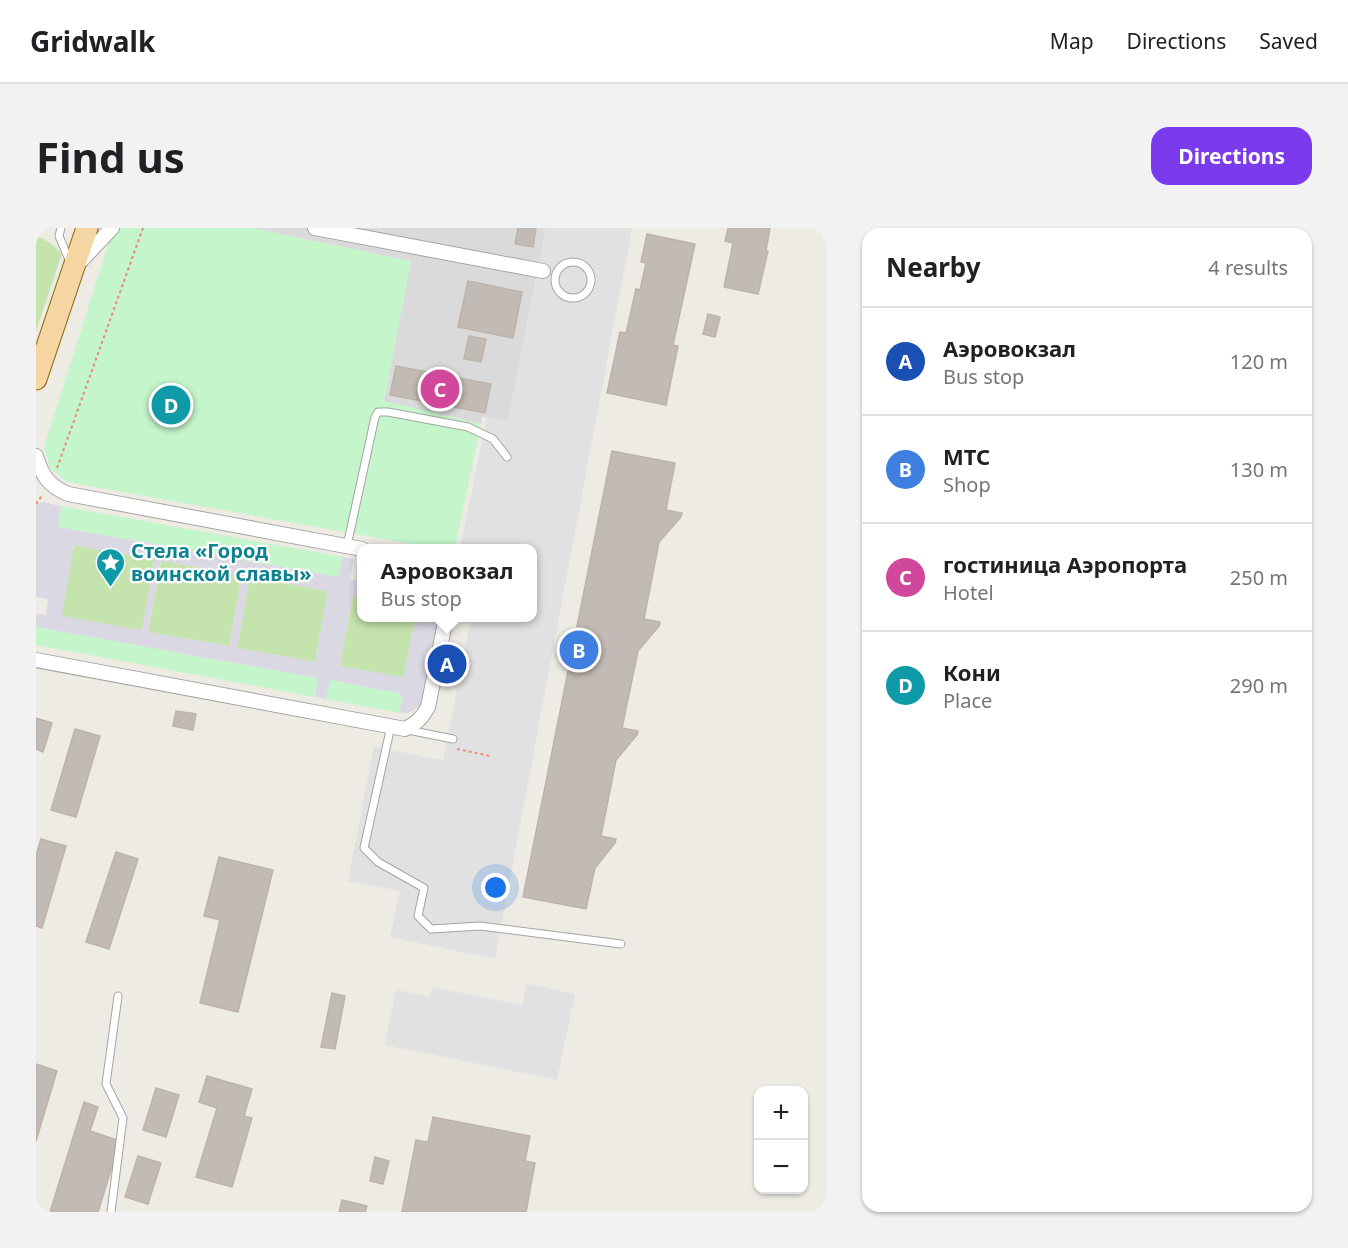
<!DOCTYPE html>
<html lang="en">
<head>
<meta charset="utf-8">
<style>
  :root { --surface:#fff; --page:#f2f2f2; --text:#202124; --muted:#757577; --line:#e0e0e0; --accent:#7c3aed }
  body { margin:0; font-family:"Noto Sans",sans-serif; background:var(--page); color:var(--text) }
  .controls { position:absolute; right:18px; bottom:18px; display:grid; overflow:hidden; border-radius:12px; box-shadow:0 2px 4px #0004 }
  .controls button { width:54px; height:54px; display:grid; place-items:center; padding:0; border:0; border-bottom:2px solid var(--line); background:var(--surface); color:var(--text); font:30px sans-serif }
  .you { position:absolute; left:460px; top:660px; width:21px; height:21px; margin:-15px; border:4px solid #fff; border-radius:50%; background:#1a73e8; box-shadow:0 0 0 9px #1a73e833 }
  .badge { display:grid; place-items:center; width:39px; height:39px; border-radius:50%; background:var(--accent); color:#fff; font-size:20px; font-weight:700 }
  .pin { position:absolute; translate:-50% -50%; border:3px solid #fff; box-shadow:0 2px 6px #0006 }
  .popup { position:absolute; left:321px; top:316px; width:180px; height:78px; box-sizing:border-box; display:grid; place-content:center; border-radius:12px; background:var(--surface); filter:drop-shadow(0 2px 4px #0005); font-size:20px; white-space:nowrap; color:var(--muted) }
  .popup b { font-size:22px; color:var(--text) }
  .popup::after { content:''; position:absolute; left:50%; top:100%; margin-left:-12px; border:12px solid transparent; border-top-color:var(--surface) }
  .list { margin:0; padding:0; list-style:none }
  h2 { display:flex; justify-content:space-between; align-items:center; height:78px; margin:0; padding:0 24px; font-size:26px }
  h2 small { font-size:20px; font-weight:400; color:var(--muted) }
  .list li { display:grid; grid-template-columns:39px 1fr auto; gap:18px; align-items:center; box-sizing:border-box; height:108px; padding:0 24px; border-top:2px solid var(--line) }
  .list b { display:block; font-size:22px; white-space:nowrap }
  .list p { margin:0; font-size:20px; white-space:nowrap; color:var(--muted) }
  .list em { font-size:20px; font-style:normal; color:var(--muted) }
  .map { position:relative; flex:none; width:790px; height:984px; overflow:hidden; border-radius:18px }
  header { display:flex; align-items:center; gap:36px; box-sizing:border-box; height:84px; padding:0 30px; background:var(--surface); border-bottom:2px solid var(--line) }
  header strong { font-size:28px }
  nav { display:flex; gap:33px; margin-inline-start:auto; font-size:21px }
  .intro { display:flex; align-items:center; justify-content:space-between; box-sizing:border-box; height:144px; padding:0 36px }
  h1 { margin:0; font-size:42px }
  .button { padding:15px 27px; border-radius:18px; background:var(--accent); color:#fff; font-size:21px; font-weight:700 }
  main { display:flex; gap:36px; padding:0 36px }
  aside { flex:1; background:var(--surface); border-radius:18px; box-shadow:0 2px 4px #0004 }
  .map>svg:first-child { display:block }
  .residential { fill:#dbdada }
  .grass { fill:#c5e4ad }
  .park { fill:#c4f5cb }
  .parking { fill:#e1e1e1 }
  .plaza { fill:#d9d8e3; fill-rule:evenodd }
  .building { fill:#c2bab4; stroke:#beb3a8; stroke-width:1.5 }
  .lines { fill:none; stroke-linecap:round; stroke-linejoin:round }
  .service-casing { stroke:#a4a4a4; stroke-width:9 }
  .minor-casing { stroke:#a4a4a4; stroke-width:16 }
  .primary-casing { stroke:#8c690b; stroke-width:23 }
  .path { stroke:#ef8874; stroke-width:2; stroke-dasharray:3 3; stroke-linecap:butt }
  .service { stroke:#fff; stroke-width:7 }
  .minor { stroke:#fff; stroke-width:14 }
  .primary { stroke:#f5d6a2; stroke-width:21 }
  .labels { text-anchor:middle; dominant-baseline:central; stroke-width:4.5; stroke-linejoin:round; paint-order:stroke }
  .culture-label { font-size:20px; font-weight:bold; fill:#0d838f; stroke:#fff; text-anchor:start }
</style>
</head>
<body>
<header>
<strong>Gridwalk</strong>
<nav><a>Map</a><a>Directions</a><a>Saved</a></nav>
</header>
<div class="intro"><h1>Find us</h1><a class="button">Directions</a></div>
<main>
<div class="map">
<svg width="790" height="984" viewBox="0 0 790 984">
  <rect width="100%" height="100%" fill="#eeebe4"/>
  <path class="residential" d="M 216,0 L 510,0 L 472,193 L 446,189 L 445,196 L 348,173 L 375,33 Z"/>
  <path class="grass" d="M 0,8 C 11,11 18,18 26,26 L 0,103 Z
    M 38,317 L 119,332 L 106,403 L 25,388 Z
    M 125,333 L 206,347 L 193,418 L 112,404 Z
    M 214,349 L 292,363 L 279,434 L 201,420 Z
    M 317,367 L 325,369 L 326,390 L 379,390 L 368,450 L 304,438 Z"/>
  <path class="park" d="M 82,0 L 216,0 L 375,33 L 348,173 L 445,196 L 419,320 L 398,320 L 31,254 L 15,241 L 8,219 L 73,14 Z
    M 25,278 L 307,329 L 302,349 L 22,299 Z
    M 0,399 L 282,450 L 279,469 L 0,417 Z
    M 294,452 L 364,465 L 367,469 L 363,485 L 290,471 Z"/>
  <path class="parking" d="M 510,0 L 596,0 L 459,731 L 354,709 L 364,663 L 312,653 L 338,519 L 407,532 L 435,390 L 496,390 L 496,320 L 424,320 L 451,189 L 472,193 Z
    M 491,756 L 539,766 L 521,852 L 349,817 L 360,762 L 394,769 L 396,759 L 486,777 Z"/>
  <path class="plaza" d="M 6,274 L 25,278 L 22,299 L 302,349 L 307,329 L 318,331 L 314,351 L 325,353 L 325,369 L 317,368 L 304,438 L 367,449 L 379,390 L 404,390 L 387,474 L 381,480 L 372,485 L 363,485 L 367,469 L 364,465 L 294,452 L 290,471 L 279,469 L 282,450 L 0,399 L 0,386 L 10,387 L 12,371 L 0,369 L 0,276 ZM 38,317 L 118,332 L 106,402 L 26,388 ZM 125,333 L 206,347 L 193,418 L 112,404 ZM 214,349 L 292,363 L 279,434 L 201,420 Z"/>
  <path class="building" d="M 482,0 L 500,0 L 497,19 L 479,16 Z
    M 692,0 L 734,0 L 730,22 L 732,23 L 722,66 L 688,59 L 697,15 L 689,13 Z
    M 611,6 L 659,16 L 637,117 L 642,118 L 630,177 L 571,165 L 584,104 L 590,105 L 600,61 L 604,62 L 610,35 L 605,34 Z
    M 432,53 L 486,64 L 477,110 L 422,99 Z
    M 672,86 L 684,89 L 679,109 L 667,106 Z
    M 433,108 L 450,111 L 445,134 L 428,131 Z
    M 360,138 L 455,156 L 449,185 L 354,167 Z
    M 576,223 L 639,235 L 630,282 L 646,285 L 645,289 L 623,314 L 608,391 L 624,394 L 623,398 L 602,423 L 586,500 L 602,503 L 601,507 L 580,532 L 565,608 L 580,611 L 579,615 L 559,640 L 550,681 L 487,669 Z
    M 140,483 L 160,486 L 157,502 L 137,498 Z
    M 0,490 L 16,495 L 7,524 L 0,521 Z
    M 39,501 L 64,508 L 40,589 L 15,582 Z
    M 5,611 L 30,618 L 6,700 L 0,698 L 0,628 Z
    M 80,624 L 102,631 L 73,721 L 50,714 Z
    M 183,629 L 237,642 L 202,784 L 164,775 L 184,692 L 168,688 Z
    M 296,765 L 309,768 L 299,821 L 285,819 Z
    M 0,836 L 21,843 L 0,913 Z
    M 171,848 L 216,861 L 208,888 L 216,890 L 196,959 L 160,949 L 181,880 L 163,874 Z
    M 120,860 L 143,867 L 130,909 L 107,902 Z
    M 48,874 L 62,879 L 54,903 L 84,913 L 62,984 L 14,984 Z
    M 397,889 L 494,908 L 489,933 L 499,935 L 490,984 L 366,984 L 380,912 L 392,914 Z
    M 102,928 L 125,935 L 112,976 L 89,969 Z
    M 339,929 L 353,933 L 347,956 L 334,953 Z
    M 306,972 L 331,978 L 329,984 L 303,984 Z"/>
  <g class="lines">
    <defs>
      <path id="service" d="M 25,0 L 23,8 L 34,34
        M519 52a18 18 0 1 1 36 0a18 18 0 1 1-36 0Z
        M 311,318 L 339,189 L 342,184 L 352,184 L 432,199 L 457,211 L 471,229
        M 355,498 L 328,620 L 342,634 L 388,660 L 382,688 L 395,701 L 444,698 L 585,716
        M 372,502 L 417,511
        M 75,984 L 87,890 L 70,856 L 82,768"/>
      <path id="minor" d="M 279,0 L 507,43
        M 42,36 L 76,0
        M 0,228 C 6,248 13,258 32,266 L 326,321
        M 0,432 L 369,501 C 380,496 386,490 392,479 L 410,390"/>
      <path id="primary" d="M 0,151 L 51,0"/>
    </defs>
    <use href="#service" class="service-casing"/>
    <use href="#minor" class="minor-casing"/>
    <use href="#primary" class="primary-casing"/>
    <path class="path" d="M 21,240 L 107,0
      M 0,276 L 7,266
      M 453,319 L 462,320
      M 421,521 L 454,528"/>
    <use href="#service" class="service"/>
    <use href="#minor" class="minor"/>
    <use href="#primary" class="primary"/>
  </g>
  <defs>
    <symbol id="sight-pin" viewBox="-11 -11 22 30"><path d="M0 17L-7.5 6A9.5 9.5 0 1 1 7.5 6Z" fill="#0f9aa8" stroke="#fff"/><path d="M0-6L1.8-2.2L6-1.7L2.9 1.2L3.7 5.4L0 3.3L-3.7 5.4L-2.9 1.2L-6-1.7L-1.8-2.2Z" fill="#fff"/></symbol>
  </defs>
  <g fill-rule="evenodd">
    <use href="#sight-pin" x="58" y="318" width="33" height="45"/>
  </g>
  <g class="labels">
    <g class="culture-label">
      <text x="95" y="322">Стела «Город<tspan x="95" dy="23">воинской славы»</tspan></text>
    </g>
  </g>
</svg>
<div class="controls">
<button>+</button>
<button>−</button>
</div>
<div class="you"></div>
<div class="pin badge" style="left:411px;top:436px;background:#1a4fb4">A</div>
<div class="popup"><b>Аэровокзал</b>Bus stop</div>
<div class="pin badge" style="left:543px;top:422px;background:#3f7fe0">B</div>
<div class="pin badge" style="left:404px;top:161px;background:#d1479c">C</div>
<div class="pin badge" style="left:135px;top:177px;background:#0f9aa8">D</div>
</div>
<aside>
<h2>Nearby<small>4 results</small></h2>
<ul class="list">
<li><span class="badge" style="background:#1a4fb4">A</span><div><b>Аэровокзал</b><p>Bus stop</p></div><em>120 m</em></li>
<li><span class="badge" style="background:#3f7fe0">B</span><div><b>МТС</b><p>Shop</p></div><em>130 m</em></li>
<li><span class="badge" style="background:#d1479c">C</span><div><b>гостиница Аэропорта</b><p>Hotel</p></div><em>250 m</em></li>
<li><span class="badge" style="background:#0f9aa8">D</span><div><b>Кони</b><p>Place</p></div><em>290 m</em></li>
</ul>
</aside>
</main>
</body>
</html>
